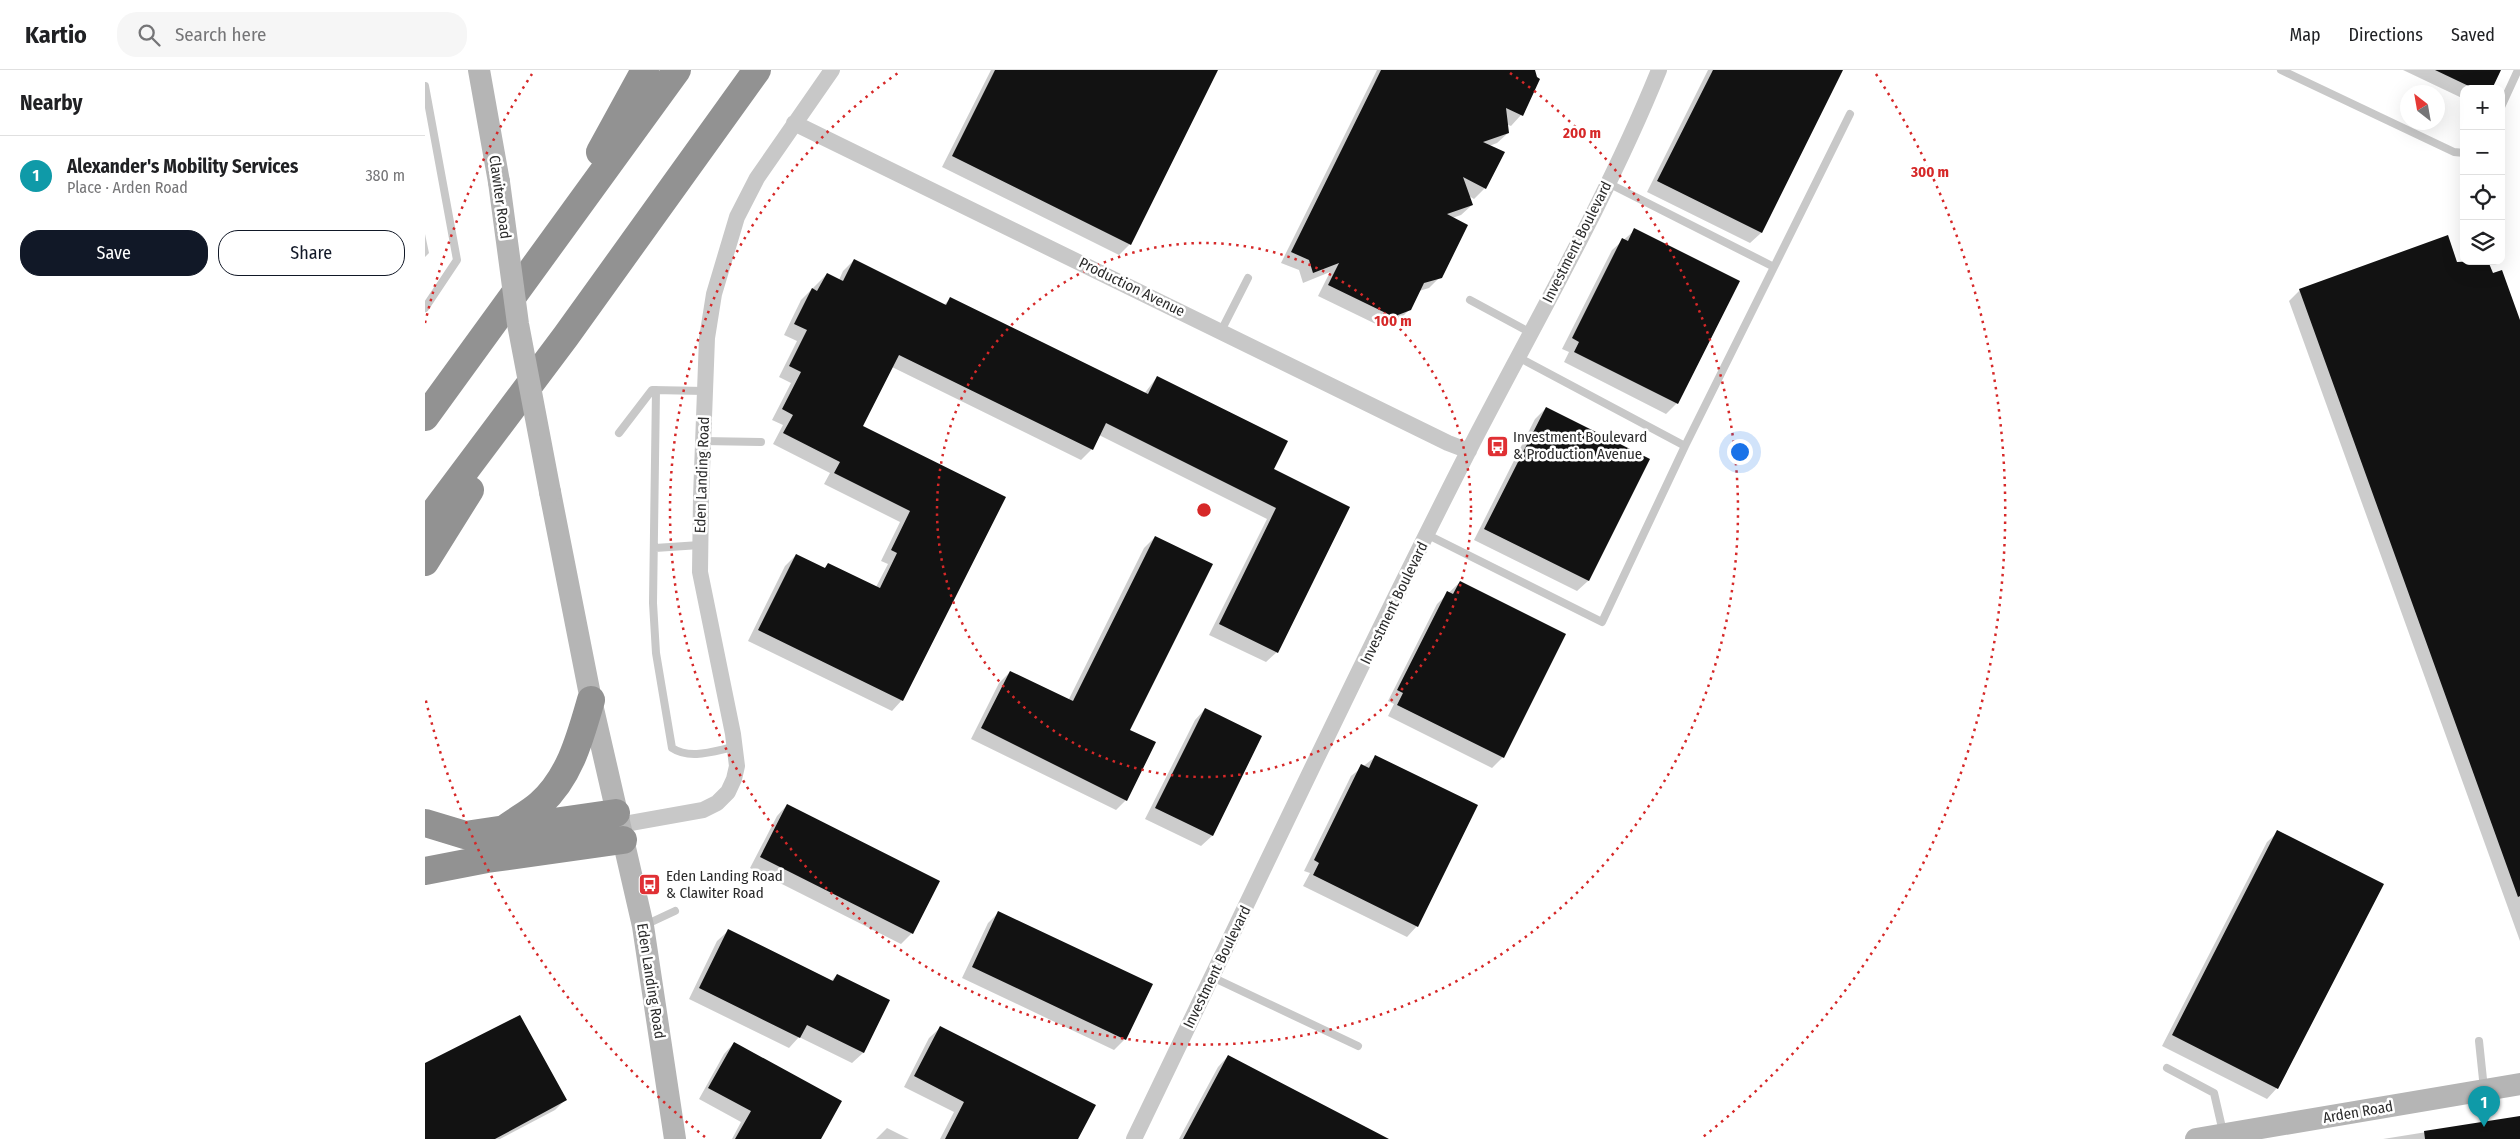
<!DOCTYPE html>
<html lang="en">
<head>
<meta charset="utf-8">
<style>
  :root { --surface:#fff; --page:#f6f6f6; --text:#202124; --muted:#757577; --line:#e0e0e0; --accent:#111827 }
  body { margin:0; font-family:"Fira Sans Condensed",sans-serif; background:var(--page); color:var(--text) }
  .controls { position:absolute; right:15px; top:15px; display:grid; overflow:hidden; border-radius:10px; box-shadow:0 5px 20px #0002 }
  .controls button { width:45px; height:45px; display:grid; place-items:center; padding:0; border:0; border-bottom:1px solid var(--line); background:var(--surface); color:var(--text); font:25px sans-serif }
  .compass { position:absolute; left:1975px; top:15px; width:45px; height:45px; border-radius:50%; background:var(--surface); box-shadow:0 5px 20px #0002; rotate:329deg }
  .you { position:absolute; left:1314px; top:381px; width:18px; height:18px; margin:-12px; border:4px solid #fff; border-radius:50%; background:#1a73e8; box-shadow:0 0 0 8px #1a73e833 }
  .badge { display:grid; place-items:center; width:32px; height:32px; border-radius:50%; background:var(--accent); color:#fff; font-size:16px; font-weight:700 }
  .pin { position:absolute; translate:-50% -41px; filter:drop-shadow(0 1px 2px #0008) }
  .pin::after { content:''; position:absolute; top:26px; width:18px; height:15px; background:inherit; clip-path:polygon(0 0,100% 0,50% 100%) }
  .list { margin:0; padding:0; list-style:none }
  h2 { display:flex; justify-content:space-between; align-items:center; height:65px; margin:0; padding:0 20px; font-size:21px }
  h2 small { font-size:16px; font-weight:400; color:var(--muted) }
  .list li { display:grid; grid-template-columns:32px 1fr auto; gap:15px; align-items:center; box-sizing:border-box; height:80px; padding:0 20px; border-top:1px solid var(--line) }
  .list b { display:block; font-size:19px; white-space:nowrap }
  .list p { margin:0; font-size:16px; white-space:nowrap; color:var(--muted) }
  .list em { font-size:16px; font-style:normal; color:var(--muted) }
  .actions { display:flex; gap:10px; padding:15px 20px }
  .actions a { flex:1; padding:11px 0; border:1px solid var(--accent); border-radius:20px; text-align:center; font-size:18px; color:var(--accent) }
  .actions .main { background:var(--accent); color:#fff }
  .icon { flex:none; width:28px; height:28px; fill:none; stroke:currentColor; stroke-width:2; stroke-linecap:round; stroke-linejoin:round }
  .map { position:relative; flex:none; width:2095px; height:1069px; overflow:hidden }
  header { display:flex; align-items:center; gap:30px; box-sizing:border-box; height:70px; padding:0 25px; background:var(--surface); border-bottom:1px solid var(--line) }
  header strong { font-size:24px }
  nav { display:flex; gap:28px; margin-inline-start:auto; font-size:18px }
  .search { width:350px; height:45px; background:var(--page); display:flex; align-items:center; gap:12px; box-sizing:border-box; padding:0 18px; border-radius:20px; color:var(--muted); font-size:19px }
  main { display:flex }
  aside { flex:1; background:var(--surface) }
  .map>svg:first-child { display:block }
  .shadow { fill:#0003 }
  .building { fill:#121212 }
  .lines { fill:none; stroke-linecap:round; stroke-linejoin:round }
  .lane { stroke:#c8c8c8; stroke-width:8 }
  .street { stroke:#c8c8c8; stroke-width:16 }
  .secondary { stroke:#b5b5b5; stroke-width:22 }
  .highway { stroke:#929292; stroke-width:28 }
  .secondary-bridge { stroke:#b5b5b5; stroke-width:22 }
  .ring { fill:none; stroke:#d62828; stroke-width:2.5; stroke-dasharray:2.5 5 }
  .labels { text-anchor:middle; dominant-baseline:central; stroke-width:5; stroke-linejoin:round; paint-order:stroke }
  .street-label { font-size:15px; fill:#2b2b2b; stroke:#fff }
  .poi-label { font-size:15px; fill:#2b2b2b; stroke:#fff; text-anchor:start }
  .centre { fill:#d62828; stroke:#fff; stroke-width:2.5 }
  .ring-label { font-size:15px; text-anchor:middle; font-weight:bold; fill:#d62828; stroke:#fff; stroke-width:5; stroke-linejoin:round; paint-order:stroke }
</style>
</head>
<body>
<header>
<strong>Kartio</strong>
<div class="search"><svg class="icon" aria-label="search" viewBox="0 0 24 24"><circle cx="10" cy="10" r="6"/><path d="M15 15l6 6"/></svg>Search here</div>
<nav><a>Map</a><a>Directions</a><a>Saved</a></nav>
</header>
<main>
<aside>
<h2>Nearby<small></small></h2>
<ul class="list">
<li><span class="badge" style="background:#0f9aa8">1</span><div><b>Alexander's Mobility Services</b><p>Place · Arden Road</p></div><em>380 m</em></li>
</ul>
<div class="actions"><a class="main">Save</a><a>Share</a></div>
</aside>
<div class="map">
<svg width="2095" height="1069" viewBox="0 0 2095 1069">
  <rect width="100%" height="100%" fill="#fff"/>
  <path class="shadow" d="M 566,0 L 792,0 L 705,174 L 694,185 L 517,97 Z
    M 952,0 L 1109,0 L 1096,45 L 1086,56 L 1081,54 L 1083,63 L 1072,73 L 1064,76 L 1060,118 L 1049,129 L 1044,126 L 1047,135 L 1036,145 L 1027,148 L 1015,207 L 1004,218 L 994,221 L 985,239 L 974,250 L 959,258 L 893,226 L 905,202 L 878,213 L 874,200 L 856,193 Z
    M 1283,0 L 1417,0 L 1336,163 L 1325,173 L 1222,122 Z
    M 1978,0 L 2075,0 L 2066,19 L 2039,19 L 2039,29 Z
    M 1210,160 L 1252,333 L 1241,344 L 1139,292 L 1144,282 L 1137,279 L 1187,180 Z
    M 0,164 L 4,183 L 0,187 Z
    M 429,190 L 519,235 L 525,229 L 719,324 L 732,307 L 847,400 L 923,438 L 852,582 L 841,592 L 784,565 L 842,449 L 674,365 L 667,379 L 656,390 L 467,297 L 436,357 L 579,428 L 477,630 L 467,641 L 323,571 L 360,496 L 371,485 L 399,499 L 403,494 L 451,517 L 463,494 L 456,491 L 475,452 L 399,414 L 405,403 L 348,374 L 358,355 L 347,350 L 366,313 L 354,307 L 372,271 L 359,265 L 376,230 L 402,204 L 414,210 L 418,201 Z
    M 2039,191 L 2062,191 L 2067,205 L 2095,253 L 2095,871 L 1864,231 L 1875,220 Z
    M 1121,338 L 1224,389 L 1163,511 L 1152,521 L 1049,470 L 1110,349 Z
    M 730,467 L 704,660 L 701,730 L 691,740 L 546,669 L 574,613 L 585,602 L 643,631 L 719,478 Z
    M 1035,512 L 1078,687 L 1067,698 L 963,646 L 969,634 L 963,631 L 1012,534 Z
    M 780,639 L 836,667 L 787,766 L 776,776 L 720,749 L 770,650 Z
    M 950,687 L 992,856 L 982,867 L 878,816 L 885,803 L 879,801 L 926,706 Z
    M 362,735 L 513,812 L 487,863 L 476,874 L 325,798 L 352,746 Z
    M 1853,762 L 1852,1018 L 1842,1029 L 1737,976 L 1842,772 Z
    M 574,842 L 700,969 L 689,980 L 537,908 L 563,853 Z
    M 303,861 L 406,911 L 412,905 L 464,930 L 438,983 L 427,993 L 374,967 L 364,978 L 264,929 L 292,871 Z
    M 515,958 L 652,1069 L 515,1069 L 529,1042 L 479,1017 L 504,968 Z
    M 309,973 L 395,1069 L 307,1069 L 316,1052 L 274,1029 L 299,984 Z
    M 803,986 L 940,1069 L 754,1069 L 793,997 Z
    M 0,995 L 140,1030 L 130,1040 L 75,1069 L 0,1069 Z
    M 2095,1047 L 2095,1069 L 1958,1069 Z
    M 462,1058 L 484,1069 L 451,1069 Z"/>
  <path class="building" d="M 570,0 L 793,0 L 706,175 L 527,86 Z
    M 956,0 L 1110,0 L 1112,7 L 1115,9 L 1098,46 L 1081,38 L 1084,63 L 1058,72 L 1080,82 L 1061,119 L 1038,107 L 1048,135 L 1022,144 L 1043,155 L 1017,208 L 999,213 L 986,240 L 973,245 L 971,248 L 903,215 L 914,193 L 888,203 L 884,190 L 866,182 Z
    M 1288,0 L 1418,0 L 1337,163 L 1232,111 Z
    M 2010,0 L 2076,0 L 2067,19 L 2050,19 Z
    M 1209,158 L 1315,211 L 1253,334 L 1149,282 L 1154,272 L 1147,268 L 1197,168 L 1203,171 Z
    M 2023,165 L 2032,192 L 2063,191 L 2068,203 L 2077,200 L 2095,250 L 2095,826 L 2093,827 L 1874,219 Z
    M 429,189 L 521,235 L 525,227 L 723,324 L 732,306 L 863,371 L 849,399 L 925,437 L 853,583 L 794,554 L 851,438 L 681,353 L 668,380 L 474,285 L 438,356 L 581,427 L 478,631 L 333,560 L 371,484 L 400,498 L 403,493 L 455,518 L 472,483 L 466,480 L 485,441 L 409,403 L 415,392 L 358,363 L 368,345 L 357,339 L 376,302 L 364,296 L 382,260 L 369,254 L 387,218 L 392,221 L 402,203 L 418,211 Z
    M 1121,337 L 1225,389 L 1164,511 L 1059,459 Z
    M 730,466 L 788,494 L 705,660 L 731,672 L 702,731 L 556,658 L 585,601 L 648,631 Z
    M 1035,511 L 1141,564 L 1079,688 L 972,635 L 978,623 L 972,620 L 1022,521 L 1028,524 Z
    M 780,638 L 837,666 L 788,766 L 730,738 Z
    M 950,685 L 1053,735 L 993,857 L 888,805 L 894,793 L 889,790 L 936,694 L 944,698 Z
    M 362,734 L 515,811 L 488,864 L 335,787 Z
    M 1852,760 L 1959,814 L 1853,1019 L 1747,965 Z
    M 573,841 L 728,914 L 701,970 L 547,897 Z
    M 303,859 L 408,911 L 412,904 L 465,930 L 439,983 L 382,955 L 375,968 L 274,918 Z
    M 95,945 L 142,1030 L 70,1069 L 0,1069 L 0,993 Z
    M 515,956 L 671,1035 L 653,1069 L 520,1069 L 539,1032 L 489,1006 Z
    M 309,972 L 417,1031 L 396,1069 L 310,1069 L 326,1041 L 283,1018 Z
    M 803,985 L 964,1069 L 758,1069 Z
    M 2095,1046 L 2095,1069 L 2000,1069 L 1999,1061 Z"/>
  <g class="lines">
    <path class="lane" d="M 1856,0 L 2029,82 L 2039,83
      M 0,16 L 32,190 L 0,238
      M 2076,37 L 2093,0
      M 1183,113 L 1349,197 L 1425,44
      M 1045,230 L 1106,263
      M 796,261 L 823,208
      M 1093,287 L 1260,376 L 1349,197
      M 231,320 L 228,533 L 231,583 L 247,678 C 265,690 289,681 309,677
      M 194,363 L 227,320 L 280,321
      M 278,371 L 336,372
      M 1003,465 L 1177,552 L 1260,376
      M 230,478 L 275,475
      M 220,855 L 250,841
      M 787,907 L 933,976
      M 2054,971 L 2059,1019
      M 1742,998 L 1789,1023 L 1798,1062"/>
    <path class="street" d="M 369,53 L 1023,373 L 1044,381
      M 194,755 L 278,740 L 292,733 L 303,722 L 309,709 L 312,696 L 308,664 L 275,502 L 276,427 L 282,268 L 289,224 L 312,147 L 332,108 L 407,0
      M 709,1069 C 820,839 928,608 1044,380 C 1109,254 1181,131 1234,0"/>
    <path class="secondary" d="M 54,0 L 74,112
      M 125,422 L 166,630 L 218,856 L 250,1069
      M 1771,1069 L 2095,1014"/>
    <path class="highway" d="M 175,82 L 220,0
      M 0,347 L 252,0
      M 0,454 L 141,266 L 332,0
      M 0,492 L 45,420
      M 0,753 L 40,765 L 191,743
      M 82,757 C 93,749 105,743 115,734 C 145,707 155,668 166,630
      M 0,801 L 62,789 L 198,770"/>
    <path class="secondary-bridge" d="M 74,112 L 93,254 L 125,422"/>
  </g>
  <g class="ring">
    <circle cx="779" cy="440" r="267"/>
    <path d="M1085 3A534 534 0 1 1 473 3"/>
    <path d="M280 1067A801 801 0 0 1 0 627M0 253A801 801 0 0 1 107 4M1451 4A801 801 0 0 1 1278 1067"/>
  </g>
  <defs>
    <symbol id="bus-square" viewBox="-11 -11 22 22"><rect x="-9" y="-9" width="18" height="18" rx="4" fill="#e03034" stroke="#fff"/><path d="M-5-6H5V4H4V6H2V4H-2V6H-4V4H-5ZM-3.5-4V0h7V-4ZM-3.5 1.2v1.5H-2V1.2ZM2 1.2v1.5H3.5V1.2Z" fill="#fff"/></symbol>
  </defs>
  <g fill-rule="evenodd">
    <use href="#bus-square" x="1060" y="364" width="25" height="25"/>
    <use href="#bus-square" x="212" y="802" width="25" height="25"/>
  </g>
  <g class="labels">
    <g class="street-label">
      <text transform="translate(75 127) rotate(82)">Clawiter Road</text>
      <text transform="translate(1152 172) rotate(-63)">Investment Boulevard</text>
      <text transform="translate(707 217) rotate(26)">Production Avenue</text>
      <text transform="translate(277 405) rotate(-88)">Eden Landing Road</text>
      <text transform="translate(969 533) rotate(-64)">Investment Boulevard</text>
      <text transform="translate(792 897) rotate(-64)">Investment Boulevard</text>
      <text transform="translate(226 911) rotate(81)">Eden Landing Road</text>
      <text transform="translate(1933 1042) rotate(-10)">Arden Road</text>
    </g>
    <g class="poi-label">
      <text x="1088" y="367">Investment Boulevard<tspan x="1088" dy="17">&amp; Production Avenue</tspan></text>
      <text x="241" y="806">Eden Landing Road<tspan x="241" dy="17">&amp; Clawiter Road</tspan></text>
    </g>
  </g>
  <circle cx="779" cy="440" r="8" class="centre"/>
  <g class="ring-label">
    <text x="1157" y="68">200 m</text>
    <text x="1505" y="107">300 m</text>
    <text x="968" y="256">100 m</text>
  </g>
</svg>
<div class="controls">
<button>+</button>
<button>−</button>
<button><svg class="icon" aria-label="locate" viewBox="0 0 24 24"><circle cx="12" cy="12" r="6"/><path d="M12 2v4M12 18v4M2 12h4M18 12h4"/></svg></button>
<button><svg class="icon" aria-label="layers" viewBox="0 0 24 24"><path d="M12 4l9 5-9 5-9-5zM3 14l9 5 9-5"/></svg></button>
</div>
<svg class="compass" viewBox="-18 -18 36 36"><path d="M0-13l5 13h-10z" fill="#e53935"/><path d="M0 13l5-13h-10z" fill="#757577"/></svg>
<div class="you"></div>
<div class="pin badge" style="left:2059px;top:1057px;background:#0f9aa8">1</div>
</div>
</main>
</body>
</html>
